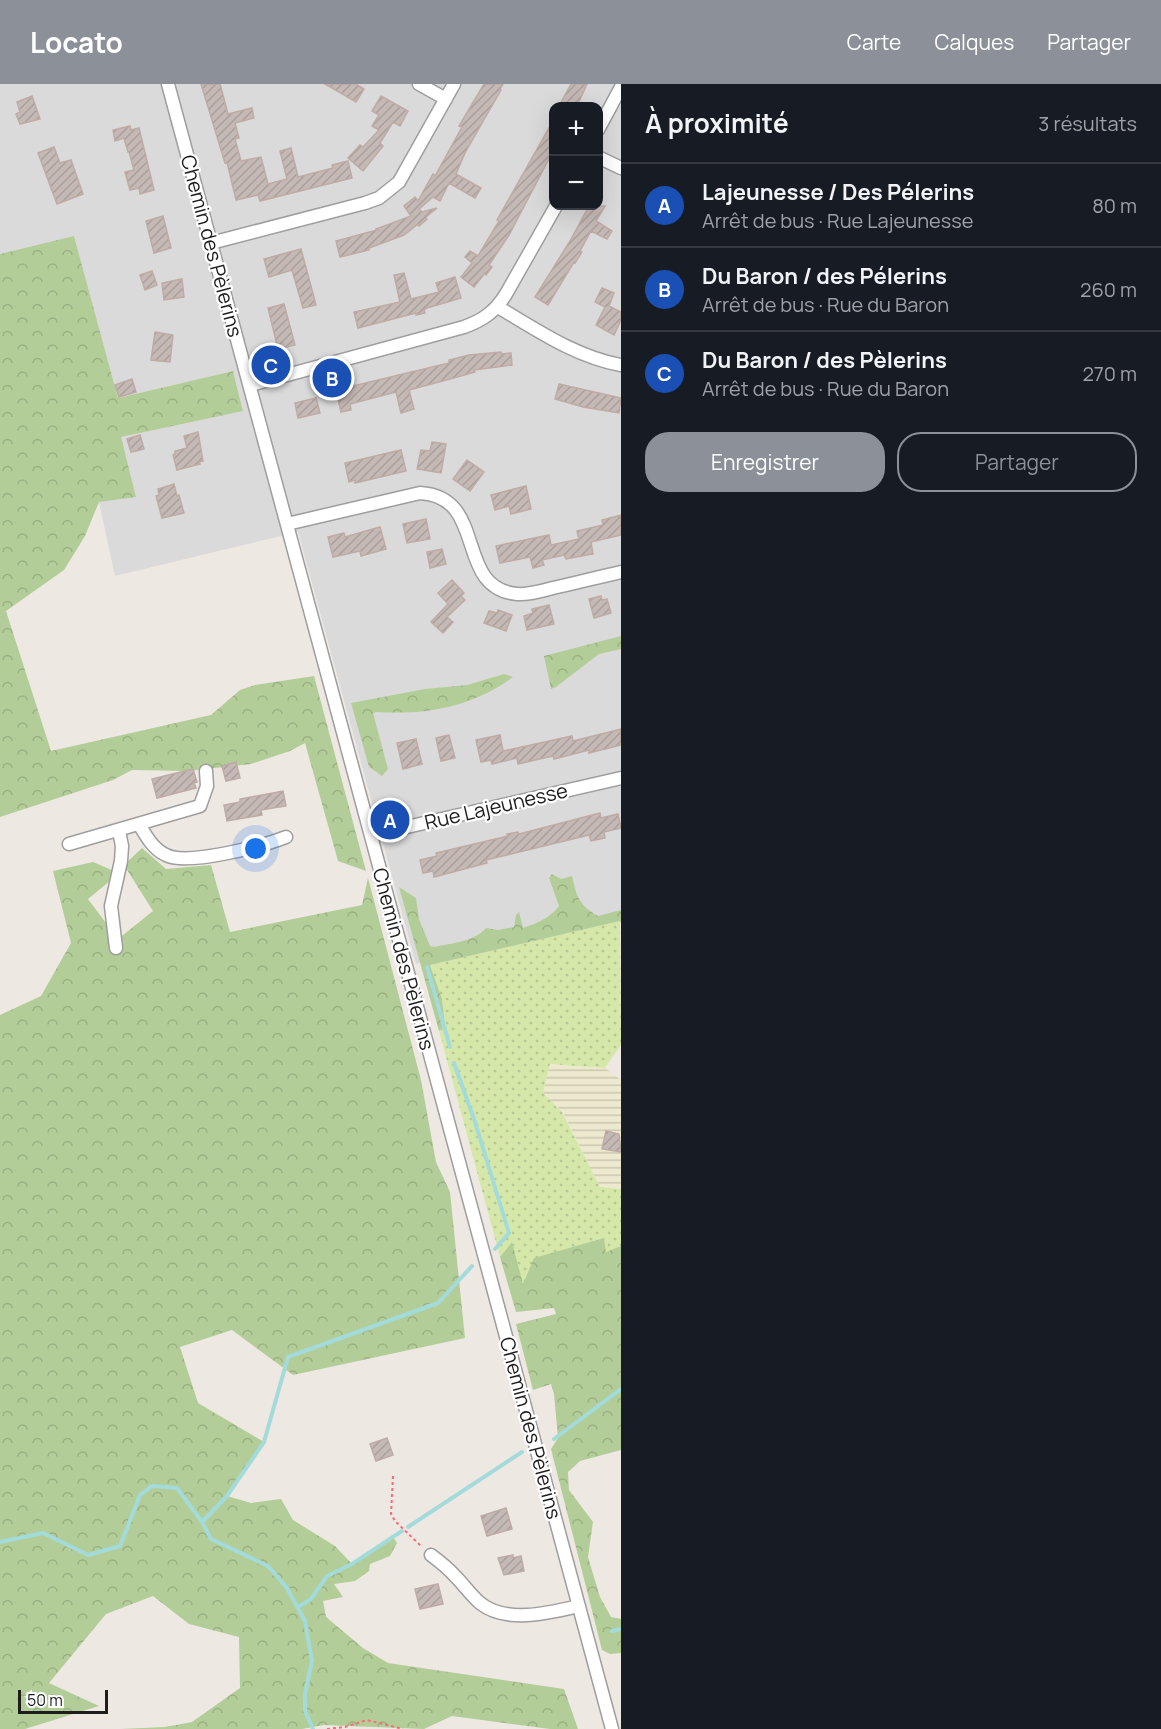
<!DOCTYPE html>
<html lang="fr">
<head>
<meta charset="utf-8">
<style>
  :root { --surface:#171b24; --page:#242831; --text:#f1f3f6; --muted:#9ea1a6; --line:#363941; --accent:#8c9099 }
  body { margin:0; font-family:Manrope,sans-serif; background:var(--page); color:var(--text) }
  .controls { position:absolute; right:18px; top:18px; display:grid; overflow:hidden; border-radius:12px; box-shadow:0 6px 24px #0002 }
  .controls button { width:54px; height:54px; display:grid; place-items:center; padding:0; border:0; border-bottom:2px solid var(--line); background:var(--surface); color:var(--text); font:30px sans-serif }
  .scale { position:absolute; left:18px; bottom:15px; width:90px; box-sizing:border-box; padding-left:6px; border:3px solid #1d1d1d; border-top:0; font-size:16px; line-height:21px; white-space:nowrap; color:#1d1d1d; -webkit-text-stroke:4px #fff; paint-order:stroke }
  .you { position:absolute; left:256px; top:765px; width:21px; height:21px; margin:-15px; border:4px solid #fff; border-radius:50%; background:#1a73e8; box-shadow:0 0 0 9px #1a73e833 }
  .badge { display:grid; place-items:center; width:39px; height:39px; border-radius:50%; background:var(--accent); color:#fff; font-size:20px; font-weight:700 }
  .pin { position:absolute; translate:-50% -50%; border:3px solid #fff; box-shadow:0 2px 6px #0006 }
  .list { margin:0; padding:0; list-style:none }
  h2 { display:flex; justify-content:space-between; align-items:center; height:78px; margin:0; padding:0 24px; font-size:26px }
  h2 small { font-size:20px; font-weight:400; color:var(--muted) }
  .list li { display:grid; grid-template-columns:39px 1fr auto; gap:18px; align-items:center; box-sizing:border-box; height:84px; padding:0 24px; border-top:2px solid var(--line) }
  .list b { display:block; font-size:22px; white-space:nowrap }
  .list p { margin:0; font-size:20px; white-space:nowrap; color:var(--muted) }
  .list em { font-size:20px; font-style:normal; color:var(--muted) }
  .actions { display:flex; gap:12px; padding:18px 24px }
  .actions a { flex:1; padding:14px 0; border:2px solid var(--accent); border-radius:24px; text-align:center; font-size:21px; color:var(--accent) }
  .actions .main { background:var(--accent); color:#fff }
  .map { position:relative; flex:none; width:621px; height:1645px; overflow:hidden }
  header { display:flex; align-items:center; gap:36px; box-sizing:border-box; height:84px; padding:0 30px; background:var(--accent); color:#fff }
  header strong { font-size:28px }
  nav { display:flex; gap:33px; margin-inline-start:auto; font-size:21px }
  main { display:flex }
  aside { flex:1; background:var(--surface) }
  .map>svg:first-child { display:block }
  .residential { fill:#dbdada; fill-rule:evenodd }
  .farmland { fill:url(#farmland-rules) }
  .grass { fill:url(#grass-dots) }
  .forest { fill:url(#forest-crowns) }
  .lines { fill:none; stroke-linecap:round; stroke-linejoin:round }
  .stream { stroke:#a3dbdb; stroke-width:4 }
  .building { fill:url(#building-hatch); stroke:#bfaba5; stroke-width:1.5 }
  .minor-casing { stroke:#9e9e9e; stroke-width:15 }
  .path { stroke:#f86a79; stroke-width:2; stroke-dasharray:3 3; stroke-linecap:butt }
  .minor { stroke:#fff; stroke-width:12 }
  .labels { text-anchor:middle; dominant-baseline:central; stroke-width:4.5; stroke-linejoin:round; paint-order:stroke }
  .street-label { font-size:20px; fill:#1d1d1d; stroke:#fff }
</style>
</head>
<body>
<header>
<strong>Locato</strong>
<nav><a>Carte</a><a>Calques</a><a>Partager</a></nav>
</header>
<main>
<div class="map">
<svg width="621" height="1645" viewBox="0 0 621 1645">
  <defs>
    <pattern id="farmland-rules" width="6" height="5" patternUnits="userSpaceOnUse" patternTransform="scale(1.5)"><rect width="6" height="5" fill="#ede9ce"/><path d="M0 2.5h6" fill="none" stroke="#cbc7b0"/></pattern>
    <pattern id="grass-dots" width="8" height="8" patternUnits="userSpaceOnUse" patternTransform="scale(1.5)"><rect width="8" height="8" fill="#d5e8a9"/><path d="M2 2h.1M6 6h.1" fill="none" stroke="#b6c791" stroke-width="1.8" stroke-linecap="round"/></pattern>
    <pattern id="forest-crowns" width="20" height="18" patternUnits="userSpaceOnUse" patternTransform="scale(1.5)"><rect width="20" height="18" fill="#b3cd98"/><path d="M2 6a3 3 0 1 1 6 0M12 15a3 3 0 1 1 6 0" fill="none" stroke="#9ab083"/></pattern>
    <pattern id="building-hatch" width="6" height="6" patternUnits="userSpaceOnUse" patternTransform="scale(1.5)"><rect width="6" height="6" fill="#c5b9b6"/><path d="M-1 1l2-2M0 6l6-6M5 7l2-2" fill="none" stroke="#a99f9c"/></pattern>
  </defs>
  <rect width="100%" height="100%" fill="#eee8e3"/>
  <path class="residential" d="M 0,0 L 621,0 L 621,829 L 416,880 L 298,448 L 115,492 L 99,418 L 121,353 L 243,326 L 233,287 L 118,314 L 74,153 L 0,170 ZM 554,22 L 598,22 L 598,122 L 554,122 Z"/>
  <path class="farmland" d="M 550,980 L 605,984 L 621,996 L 621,1105 L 600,1103 L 563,1028 L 543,1009 Z"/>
  <path class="grass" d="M 620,837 L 621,961 L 605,984 L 550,980 L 543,1009 L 562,1028 L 600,1103 L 621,1105 L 621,1162 L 605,1169 L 604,1154 L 523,1201 L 511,1159 L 500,1173 L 439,947 L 445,941 L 442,915 L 430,881 Z"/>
  <path class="forest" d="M 74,152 L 118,314 L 233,287 L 243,327 L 121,353 L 136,413 L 99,418 L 85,452 L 64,486 L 6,527 L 51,667 L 211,631 L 240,606 L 255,601 L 314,592 L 366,787 L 338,777 L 305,659 L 290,667 L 251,680 L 188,687 L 132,686 L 113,696 L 0,733 L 0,170 Z
    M 621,552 L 621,565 L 599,570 L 556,603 L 551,605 L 544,572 Z
    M 504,590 L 513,593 C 472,623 427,631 377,628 L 373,629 L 388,685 L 382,692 L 369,683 L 351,619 L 425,605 L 467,601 Z
    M 142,764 L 166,785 L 211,781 L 230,848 L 362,821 L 368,794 L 421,996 L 436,1078 L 450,1108 L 465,1254 L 293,1291 L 232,1246 L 180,1263 L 198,1319 L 264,1358 L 227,1412 L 251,1419 L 281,1415 L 293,1436 L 335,1462 L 352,1480 L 393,1453 L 397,1459 L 390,1472 L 370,1480 L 369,1487 L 355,1497 L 334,1500 L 343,1513 L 323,1517 L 326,1533 L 363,1564 L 388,1579 L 564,1605 L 578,1645 L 550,1645 L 452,1632 L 424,1645 L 324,1641 L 302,1645 L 120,1645 L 165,1643 L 192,1638 L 240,1604 L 239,1553 L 189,1540 L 153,1512 L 106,1530 L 49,1599 L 99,1622 L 25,1645 L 0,1645 L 0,931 L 41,912 L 71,859 L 53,787 L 93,778 L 114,787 L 116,792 L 88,815 L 118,855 L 153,827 L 124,781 Z
    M 552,790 L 561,795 L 572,792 C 577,813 578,820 598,832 L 621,826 L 621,839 L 620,837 L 430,881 L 442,915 L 445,941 L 439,947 L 399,803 L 416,814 L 419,835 L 430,862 L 434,863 C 452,859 474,858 486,844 L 498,846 L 514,843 L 516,831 L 519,828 L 523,844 C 537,839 550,834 559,822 L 549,794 Z
    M 604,1154 L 606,1168 L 621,1162 L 621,1366 L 580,1377 L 568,1388 L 569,1406 L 593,1438 L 588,1473 L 600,1513 L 611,1533 L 621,1535 L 621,1569 L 610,1570 L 602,1566 L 551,1365 L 558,1354 L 554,1310 L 551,1300 L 533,1306 L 516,1240 L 556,1230 L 554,1224 L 516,1228 L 500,1173 L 512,1158 L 523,1200 L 534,1174 Z"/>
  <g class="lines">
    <path class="stream" d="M 427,883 L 450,963
      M 454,979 L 474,1035 L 509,1149 L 495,1165
      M 554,1355 L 621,1305
      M 202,1438 L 227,1412 L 264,1358 L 288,1273 L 438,1219 L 472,1182
      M 408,1443 L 522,1368
      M 0,1458 L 43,1449 L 88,1471 L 120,1462 L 140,1411 L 152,1402 L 177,1404 L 202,1438 L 211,1455 L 268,1482 L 287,1504 L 305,1537 L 312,1577 L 305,1610 L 305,1627 L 313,1645
      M 298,1523 L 311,1515 L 327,1492 L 352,1480 L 402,1447
      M 612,1547 L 621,1545"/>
  </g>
  <path class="building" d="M 201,0 L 220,0 L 228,30 L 252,24 L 254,34 L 235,39 L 239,54 L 235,55 L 241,77 L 261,73 L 268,100 L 287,95 L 280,67 L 291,64 L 298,93 L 333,84 L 332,81 L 348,77 L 352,94 L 260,117 L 258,111 L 236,116 L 227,78 L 225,79 Z
    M 325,0 L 356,0 L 364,5 L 356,18 Z
    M 484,0 L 503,0 L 500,5 L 501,6 L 465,69 L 456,90 L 481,104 L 475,114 L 449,99 L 440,117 L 433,113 L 419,125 L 422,128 L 437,124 L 426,133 L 427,135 L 419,142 L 418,140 L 404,151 L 369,164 L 369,166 L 340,173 L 336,157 L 377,146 L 376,145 L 411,132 L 404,122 L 415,113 L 418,117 L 433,90 L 435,92 L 462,43 L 459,42 Z
    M 571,0 L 587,0 L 577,22 L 559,22 Z
    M 32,12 L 40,35 L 20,40 L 16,30 L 20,28 L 17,18 Z
    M 381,12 L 408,27 L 400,42 L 393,38 L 380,59 L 383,62 L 363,87 L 348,74 L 360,61 L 363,63 L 379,46 L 372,42 L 379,31 L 372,27 Z
    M 554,35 L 554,65 L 509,151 L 489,181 L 492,183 L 486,191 L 485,189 L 474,203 L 461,193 L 472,179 L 465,173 L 470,167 L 478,172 L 499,137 L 497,136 Z
    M 130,42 L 131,46 L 139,44 L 154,106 L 140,110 L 139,104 L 130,106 L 125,88 L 134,86 L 129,68 L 128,68 L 124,54 L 115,57 L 113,46 Z
    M 54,63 L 60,79 L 71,76 L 83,110 L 57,120 L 38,69 Z
    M 589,122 L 605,122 L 596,137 L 612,147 L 607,155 L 591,147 L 580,167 L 582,168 L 575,179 L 574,178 L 548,221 L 535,213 L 570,157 Z
    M 163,132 L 171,164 L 154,169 L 146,137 Z
    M 301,165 L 316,221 L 303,224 L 292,186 L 269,193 L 264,175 Z
    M 152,187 L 157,201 L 145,206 L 140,191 Z
    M 404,189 L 411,215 L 439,208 L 436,199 L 455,193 L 461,214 L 427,224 L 424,226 L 425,229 L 416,231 L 416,229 L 358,244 L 354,228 L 400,218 L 394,191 Z
    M 182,195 L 184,213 L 164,216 L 162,199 Z
    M 602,204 L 614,209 L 609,222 L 621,228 L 621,236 L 614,251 L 596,241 L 605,223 L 595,218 Z
    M 284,220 L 295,261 L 278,265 L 268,224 Z
    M 155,248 L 173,251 L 170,278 L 151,276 Z
    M 501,268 L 502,270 L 511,269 L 512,281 L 474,286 L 475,288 L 450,295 L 409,306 L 414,325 L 401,329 L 396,308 L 350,320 L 351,326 L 341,328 L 336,306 L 449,279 L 449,276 L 469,271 Z
    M 132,295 L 136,308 L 119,313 L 115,301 Z
    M 559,300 L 621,314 L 619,329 L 583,323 L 555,315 Z
    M 316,314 L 320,329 L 298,334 L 295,319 Z
    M 198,348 L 203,377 L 199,378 L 200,380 L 177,386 L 173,371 L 175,370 L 175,367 L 187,364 L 184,352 Z
    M 140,351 L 144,365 L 131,368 L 127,355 Z
    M 432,358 L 446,360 L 441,389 L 417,385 L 421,366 L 430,367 Z
    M 401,366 L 406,387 L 355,399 L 355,396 L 349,398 L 345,379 Z
    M 467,376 L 484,388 L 470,407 L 453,395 Z
    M 174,400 L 177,412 L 179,411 L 184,429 L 162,434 L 156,412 L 159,411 L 158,405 Z
    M 526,402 L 531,425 L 511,430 L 509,422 L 495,426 L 491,411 Z
    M 621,431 L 621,451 L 591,458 L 593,470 L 566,475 L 564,471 L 542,476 L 544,481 L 533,484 L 530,473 L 500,479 L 496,462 L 549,451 L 551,461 L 579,455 L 577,447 L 603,441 L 602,436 Z
    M 426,435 L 430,455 L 407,459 L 403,440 Z
    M 380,443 L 386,465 L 361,472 L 360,467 L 333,473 L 328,453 L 344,449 L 345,453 Z
    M 442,465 L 446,480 L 430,484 L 427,468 Z
    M 452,496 L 464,509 L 461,512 L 465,516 L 447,533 L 453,538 L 443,549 L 431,538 L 448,520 L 438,509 Z
    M 601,512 L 602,516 L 607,515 L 611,529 L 594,534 L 589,515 Z
    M 549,521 L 554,540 L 527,546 L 524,532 L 533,529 L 532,525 Z
    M 498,526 L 512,531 L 506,547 L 484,539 L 489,527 L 497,529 Z
    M 621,645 L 621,661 L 589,669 L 589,666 L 554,675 L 553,672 L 518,680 L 517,674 L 492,680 L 491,676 L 481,678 L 476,656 L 500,651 L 503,667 L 572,652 L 573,657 Z
    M 449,651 L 455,674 L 441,677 L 436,654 Z
    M 416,655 L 422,680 L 403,685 L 397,659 Z
    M 236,678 L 240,694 L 226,697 L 222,682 Z
    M 193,685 L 197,698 L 194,699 L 196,704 L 157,714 L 152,695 Z
    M 283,707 L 286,722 L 261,726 L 262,731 L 227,737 L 224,721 L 240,718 L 240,715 Z
    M 600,729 L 601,734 L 618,730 L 621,744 L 604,748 L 605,754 L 591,757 L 589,751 L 486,776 L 487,779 L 434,793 L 433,787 L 423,789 L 420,776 L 437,772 L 436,769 L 508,752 L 507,750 L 518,748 L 519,750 Z
    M 606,1047 L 619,1050 L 621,1068 L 602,1065 Z
    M 387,1354 L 393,1371 L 376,1377 L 370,1360 Z
    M 506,1424 L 512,1445 L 487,1452 L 481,1432 Z
    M 513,1471 L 513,1474 L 521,1472 L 524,1487 L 504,1491 L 498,1474 Z
    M 438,1500 L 443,1520 L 420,1525 L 415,1505 Z"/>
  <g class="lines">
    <defs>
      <path id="minor" d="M 168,0 L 612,1645
        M 419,0 L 446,15
        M 598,46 L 621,3
        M 598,73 L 621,84
        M 211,159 L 365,119 L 379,114 L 399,98 L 454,0
        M 498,223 C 537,246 576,273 621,281
        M 250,301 L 464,243 C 483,236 495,228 506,210 L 556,122
        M 287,440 L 420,409 C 489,413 453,504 517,510 C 529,511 542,507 553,504 C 576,499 598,493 621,488
        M 139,740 C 146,752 153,765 166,771 C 187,782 263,762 286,753
        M 372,751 L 621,694
        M 69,760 L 200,722 L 207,702 L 206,687
        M 116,864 L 111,822 L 121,777 L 122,762 L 119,747
        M 431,1471 C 439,1477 448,1484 455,1492 C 464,1501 471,1511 480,1519 C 506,1540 549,1529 579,1522"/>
    </defs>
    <use href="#minor" class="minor-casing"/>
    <path class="path" d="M 393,1392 L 391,1430 L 395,1437 L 422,1463
      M 327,1645 L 345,1643 L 367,1636 L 403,1645"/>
    <use href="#minor" class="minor"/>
  </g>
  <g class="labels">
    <g class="street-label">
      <text transform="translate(212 162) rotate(75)">Chemin des Pèlerins</text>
      <text transform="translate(496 722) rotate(-13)">Rue Lajeunesse</text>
      <text transform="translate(404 875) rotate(75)">Chemin des Pèlerins</text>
      <text transform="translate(531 1344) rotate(75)">Chemin des Pèlerins</text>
    </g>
  </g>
</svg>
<div class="controls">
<button>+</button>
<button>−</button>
</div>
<div class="scale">50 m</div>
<div class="you"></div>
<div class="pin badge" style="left:390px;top:736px;background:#1a4fb4">A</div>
<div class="pin badge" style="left:332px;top:294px;background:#1a4fb4">B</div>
<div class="pin badge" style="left:271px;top:281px;background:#1a4fb4">C</div>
</div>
<aside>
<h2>À proximité<small>3 résultats</small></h2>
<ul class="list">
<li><span class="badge" style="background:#1a4fb4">A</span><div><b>Lajeunesse / Des Pélerins</b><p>Arrêt de bus · Rue Lajeunesse</p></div><em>80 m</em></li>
<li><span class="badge" style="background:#1a4fb4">B</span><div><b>Du Baron / des Pélerins</b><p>Arrêt de bus · Rue du Baron</p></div><em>260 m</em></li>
<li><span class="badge" style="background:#1a4fb4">C</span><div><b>Du Baron / des Pèlerins</b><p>Arrêt de bus · Rue du Baron</p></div><em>270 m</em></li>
</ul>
<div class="actions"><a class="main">Enregistrer</a><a>Partager</a></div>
</aside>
</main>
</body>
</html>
